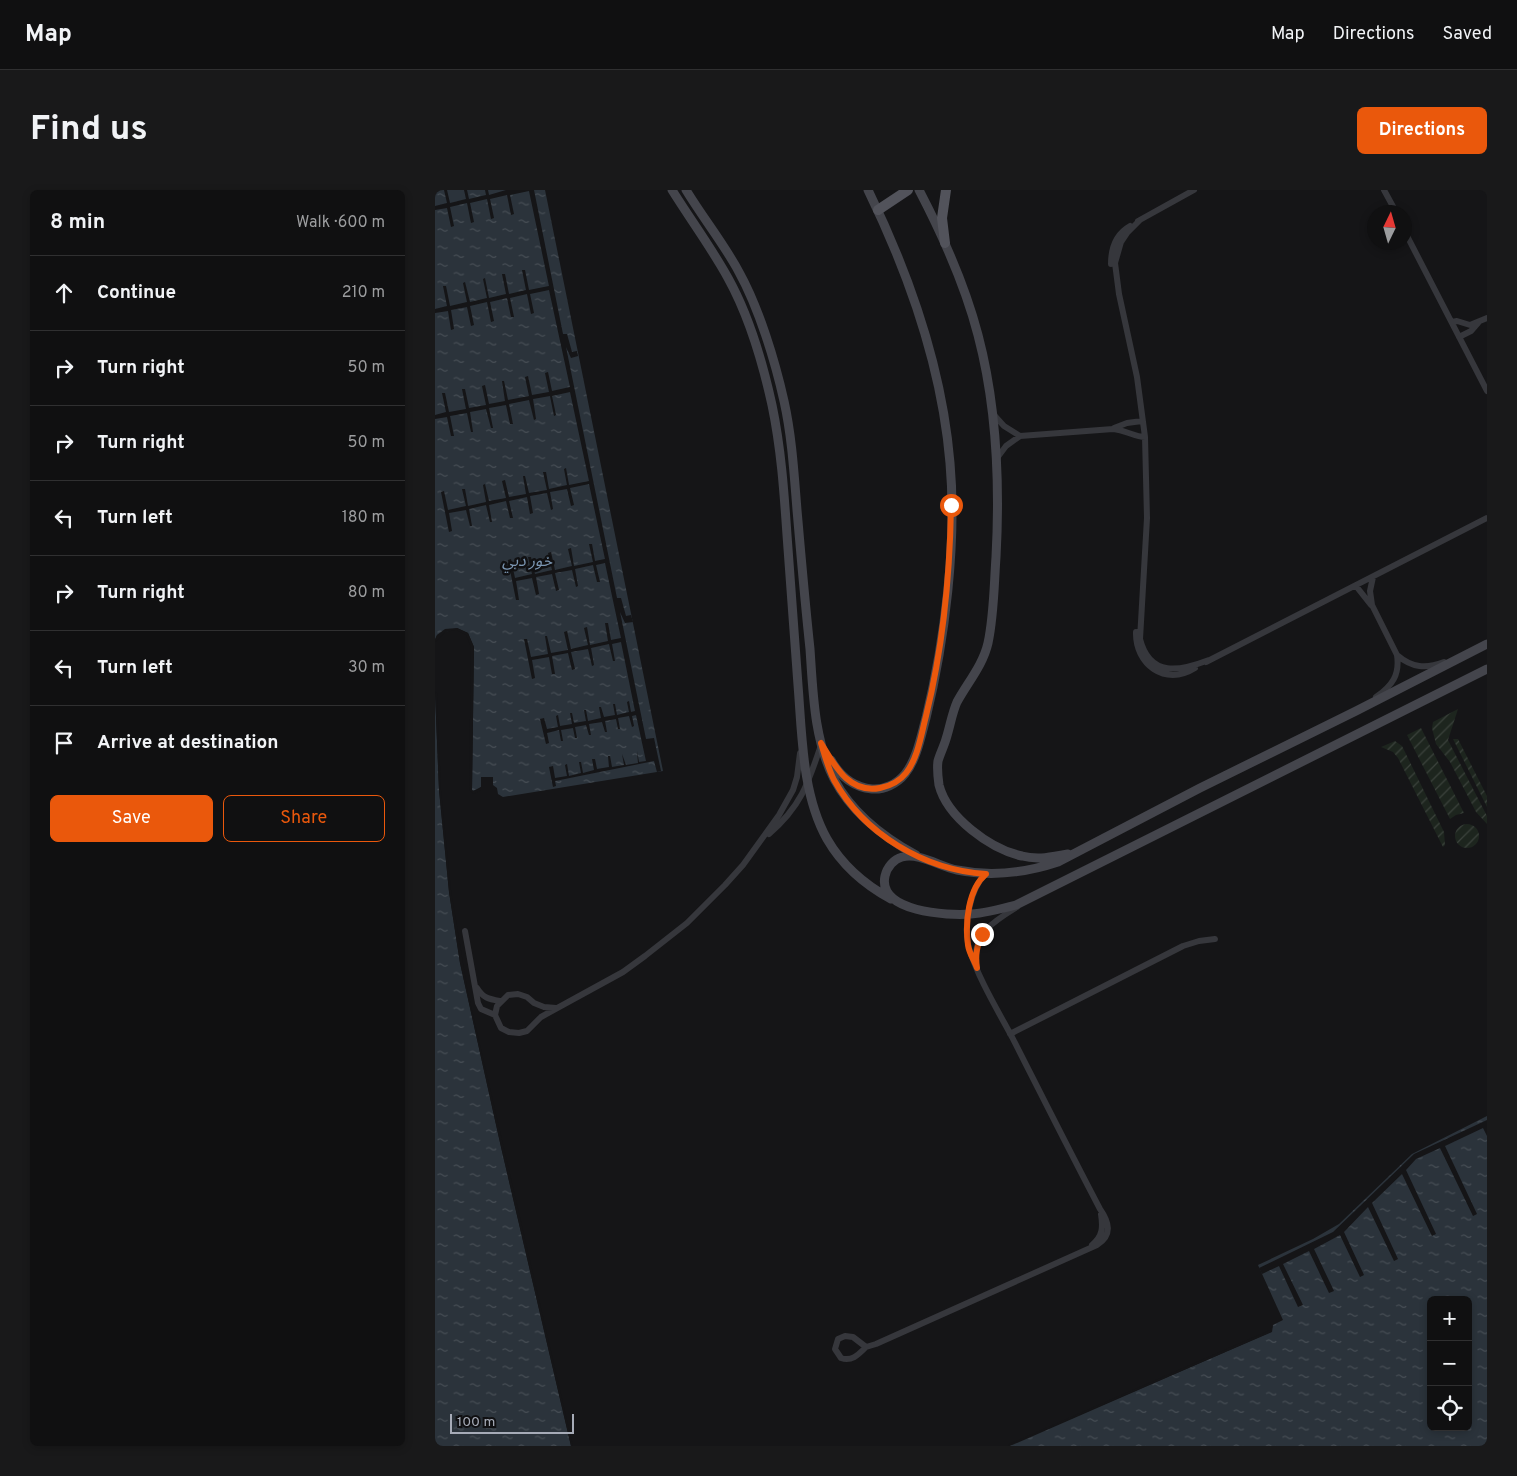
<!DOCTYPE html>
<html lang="en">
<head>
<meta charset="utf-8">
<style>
  :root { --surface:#101011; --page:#19191a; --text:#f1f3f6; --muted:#9c9d9f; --line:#303031; --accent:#ea580c }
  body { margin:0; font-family:Overpass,"Noto Sans Arabic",sans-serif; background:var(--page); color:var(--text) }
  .controls { position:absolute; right:15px; bottom:15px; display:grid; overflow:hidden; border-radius:8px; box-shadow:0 2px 8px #0003 }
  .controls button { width:45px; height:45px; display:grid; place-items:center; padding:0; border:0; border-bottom:1px solid var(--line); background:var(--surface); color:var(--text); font:25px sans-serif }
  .compass { position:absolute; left:932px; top:15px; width:45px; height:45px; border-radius:50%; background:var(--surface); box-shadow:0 2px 8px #0003; rotate:5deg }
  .scale { position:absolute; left:15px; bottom:12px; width:124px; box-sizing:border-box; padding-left:5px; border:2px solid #a6abb7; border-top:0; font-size:14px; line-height:18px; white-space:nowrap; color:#a6abb7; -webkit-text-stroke:4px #101012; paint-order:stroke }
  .stop { position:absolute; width:15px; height:15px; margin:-11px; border:4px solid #ea580c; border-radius:50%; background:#fff }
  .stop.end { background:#ea580c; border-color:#fff; box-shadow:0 1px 5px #0008 }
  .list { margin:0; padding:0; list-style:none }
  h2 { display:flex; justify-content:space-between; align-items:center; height:65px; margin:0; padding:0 20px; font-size:21px }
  h2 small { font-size:16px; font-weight:400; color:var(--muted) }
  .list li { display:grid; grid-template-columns:32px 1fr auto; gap:15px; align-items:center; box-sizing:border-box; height:75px; padding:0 20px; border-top:1px solid var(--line) }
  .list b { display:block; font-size:19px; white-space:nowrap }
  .list em { font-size:16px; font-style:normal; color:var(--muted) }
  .actions { display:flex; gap:10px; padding:15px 20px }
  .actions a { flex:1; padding:11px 0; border:1px solid var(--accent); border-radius:8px; text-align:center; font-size:18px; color:var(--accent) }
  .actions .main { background:var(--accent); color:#fff }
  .icon { flex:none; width:28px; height:28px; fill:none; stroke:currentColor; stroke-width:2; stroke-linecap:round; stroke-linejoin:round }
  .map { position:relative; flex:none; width:1052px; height:1256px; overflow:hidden; border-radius:8px }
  header { display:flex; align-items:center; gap:30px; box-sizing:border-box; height:70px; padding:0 25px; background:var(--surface); border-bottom:1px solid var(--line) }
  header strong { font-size:24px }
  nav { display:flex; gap:28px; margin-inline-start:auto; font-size:18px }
  .intro { display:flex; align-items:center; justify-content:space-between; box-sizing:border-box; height:120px; padding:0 30px }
  h1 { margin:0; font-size:35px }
  .button { padding:12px 22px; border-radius:8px; background:var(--accent); color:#fff; font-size:18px; font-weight:700 }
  main { display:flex; gap:30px; padding:0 30px }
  aside { flex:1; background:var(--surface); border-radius:8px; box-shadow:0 2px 8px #0003 }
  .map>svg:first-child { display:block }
  .garden { fill:url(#garden-furrows) }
  .water { fill:url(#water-ripples); fill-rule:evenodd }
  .pier { fill:#151517 }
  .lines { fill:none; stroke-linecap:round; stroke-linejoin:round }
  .minor { stroke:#36373c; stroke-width:6 }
  .secondary { stroke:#44454c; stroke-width:9 }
  .primary { stroke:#52535b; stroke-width:10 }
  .route { stroke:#ea580c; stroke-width:6 }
  .labels { text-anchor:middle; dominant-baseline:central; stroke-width:5; stroke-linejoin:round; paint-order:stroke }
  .water-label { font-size:16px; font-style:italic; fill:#7c97b3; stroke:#101012 }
</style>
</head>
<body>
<header>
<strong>Map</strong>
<nav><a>Map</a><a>Directions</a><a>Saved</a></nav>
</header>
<div class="intro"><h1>Find us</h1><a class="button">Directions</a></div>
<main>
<aside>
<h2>8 min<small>Walk · 600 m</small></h2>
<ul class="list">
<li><svg class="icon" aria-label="ahead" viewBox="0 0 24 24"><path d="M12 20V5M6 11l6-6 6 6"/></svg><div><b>Continue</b></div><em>210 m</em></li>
<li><svg class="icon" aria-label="right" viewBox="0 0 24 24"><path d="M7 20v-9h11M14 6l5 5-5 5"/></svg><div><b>Turn right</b></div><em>50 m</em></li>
<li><svg class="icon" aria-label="right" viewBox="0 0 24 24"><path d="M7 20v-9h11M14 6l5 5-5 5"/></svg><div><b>Turn right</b></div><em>50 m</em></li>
<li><svg class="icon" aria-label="left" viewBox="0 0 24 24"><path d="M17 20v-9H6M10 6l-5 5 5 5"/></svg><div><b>Turn left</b></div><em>180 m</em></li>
<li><svg class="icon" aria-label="right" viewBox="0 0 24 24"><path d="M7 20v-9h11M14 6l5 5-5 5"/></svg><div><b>Turn right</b></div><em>80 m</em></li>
<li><svg class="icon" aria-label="left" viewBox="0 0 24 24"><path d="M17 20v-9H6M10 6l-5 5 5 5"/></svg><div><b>Turn left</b></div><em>30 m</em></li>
<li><svg class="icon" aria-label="arrive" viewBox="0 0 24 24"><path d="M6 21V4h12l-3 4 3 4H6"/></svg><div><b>Arrive at destination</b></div></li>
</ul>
<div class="actions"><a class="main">Save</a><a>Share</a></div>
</aside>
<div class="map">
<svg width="1052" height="1256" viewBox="0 0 1052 1256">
  <defs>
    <pattern id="garden-furrows" width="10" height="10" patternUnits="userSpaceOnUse" patternTransform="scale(1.25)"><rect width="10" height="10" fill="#1d251e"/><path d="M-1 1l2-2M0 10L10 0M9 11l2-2" fill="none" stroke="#3b423c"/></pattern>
    <pattern id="water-ripples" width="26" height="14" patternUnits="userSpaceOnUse" patternTransform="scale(1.25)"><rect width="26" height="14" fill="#2b333b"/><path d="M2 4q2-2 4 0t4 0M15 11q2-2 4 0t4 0" fill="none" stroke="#474e55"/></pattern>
  </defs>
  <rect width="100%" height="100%" fill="#151517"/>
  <path class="garden" d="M 1023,519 L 1013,550 L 1052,626 L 1052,634 L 1041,622 L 1015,572 L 1001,554 L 997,538 L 998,532 Z
    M 986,538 L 1029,623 L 1021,625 L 1015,629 L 972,545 Z
    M 1018,549 L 1023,549 L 1052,606 L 1052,617 Z
    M 960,551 L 967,556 L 970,562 L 1009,642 L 1010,655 L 1008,657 L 963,568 L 958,562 L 946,557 Z
    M1020 646a12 12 0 1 1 24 0a12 12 0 1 1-24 0Z"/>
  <path class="water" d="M 0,0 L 110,0 L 228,581 L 68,607 L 63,604 L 62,598 L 58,595 L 58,587 L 46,587 L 46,597 L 38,601 L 37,600 L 39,457 L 33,443 L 22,438 L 2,445 L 0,449 Z
    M 0,503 L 4,600 L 14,702 L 25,773 L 66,957 L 136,1256 L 0,1256 Z
    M 1052,926 L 1052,1256 L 575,1256 L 836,1142 L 838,1135 L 848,1130 L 823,1075 L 878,1049 L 904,1034 L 977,964 ZM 996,1110 L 1033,1110 L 1033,1237 L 996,1237 Z"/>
  <path class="pier" d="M 9,0 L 12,0 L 15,13 L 31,9 L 29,0 L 32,0 L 34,9 L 51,5 L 50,0 L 53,0 L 54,5 L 71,0 L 99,0 L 128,144 L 132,144 L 137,162 L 142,161 L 143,166 L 136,168 L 131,157 L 182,408 L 186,408 L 191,426 L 196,425 L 198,432 L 190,433 L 185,422 L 211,549 L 219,548 L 226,581 L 222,582 L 219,571 L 120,591 L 121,596 L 118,597 L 114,577 L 118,576 L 120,588 L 132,586 L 130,575 L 132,574 L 134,586 L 146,583 L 144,572 L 146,572 L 148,583 L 159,580 L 157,569 L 160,569 L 162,579 L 174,577 L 173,566 L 175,566 L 177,577 L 189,575 L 187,564 L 191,575 L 203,573 L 202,561 L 204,572 L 211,571 L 201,525 L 197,526 L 199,536 L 197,537 L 194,526 L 183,528 L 185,539 L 183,539 L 181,529 L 170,531 L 172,542 L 170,542 L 167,532 L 154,534 L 156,545 L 154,545 L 151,535 L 140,537 L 142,548 L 140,548 L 138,538 L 126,540 L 128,551 L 126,551 L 124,540 L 112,543 L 114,553 L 111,554 L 105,529 L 109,528 L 112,539 L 123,537 L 121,526 L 123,525 L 125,536 L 137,534 L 135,523 L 137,523 L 139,533 L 151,531 L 149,520 L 151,520 L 153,531 L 166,528 L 164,517 L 166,517 L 169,527 L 180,525 L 178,514 L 180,514 L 182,525 L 194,522 L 192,512 L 194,511 L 196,522 L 200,521 L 186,452 L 177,454 L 180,471 L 178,471 L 174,454 L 156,458 L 159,475 L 157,476 L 153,459 L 136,462 L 140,479 L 137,480 L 133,463 L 117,466 L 120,484 L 117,484 L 114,467 L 97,470 L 100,488 L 97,489 L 89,449 L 92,449 L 96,467 L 113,464 L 110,446 L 112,446 L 116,463 L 133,460 L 129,442 L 132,441 L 136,459 L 153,455 L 149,438 L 152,437 L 155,455 L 173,451 L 170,433 L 173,433 L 176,450 L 186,448 L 170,373 L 161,375 L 165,392 L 162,392 L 158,375 L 140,379 L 143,396 L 141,397 L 137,380 L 120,383 L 124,400 L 121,401 L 117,384 L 101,387 L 104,404 L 101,405 L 97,388 L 81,391 L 84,410 L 81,410 L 73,370 L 76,369 L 80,388 L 97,384 L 93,367 L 96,367 L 100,384 L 117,380 L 113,363 L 116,362 L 120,380 L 137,376 L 133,359 L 136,358 L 139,376 L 158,372 L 154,354 L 157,354 L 160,371 L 170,369 L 154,294 L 135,298 L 139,315 L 136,316 L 132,299 L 115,302 L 118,319 L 116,320 L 112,303 L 95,306 L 98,323 L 95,324 L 92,307 L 74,311 L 78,328 L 75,328 L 71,311 L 54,315 L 57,332 L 55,332 L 51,315 L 34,319 L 37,336 L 35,336 L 31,320 L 14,323 L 17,341 L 14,342 L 6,302 L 9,301 L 13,320 L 31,316 L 27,299 L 30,299 L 33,316 L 51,312 L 48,295 L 50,294 L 54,311 L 71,308 L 67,291 L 70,290 L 74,307 L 91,304 L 88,286 L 90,286 L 94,303 L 112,300 L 108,282 L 111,282 L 114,299 L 132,295 L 129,279 L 131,278 L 134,295 L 154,291 L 135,202 L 117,206 L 121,225 L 119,226 L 115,206 L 98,209 L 101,229 L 99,230 L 94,210 L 74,214 L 78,234 L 75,234 L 71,215 L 54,218 L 58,238 L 56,238 L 51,219 L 35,222 L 38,242 L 36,242 L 32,223 L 15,226 L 19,246 L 16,246 L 12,227 L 0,229 L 0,225 L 11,222 L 7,203 L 10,203 L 14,222 L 31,219 L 27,199 L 30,199 L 34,218 L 51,215 L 47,196 L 50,195 L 54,214 L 70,211 L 67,191 L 69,191 L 73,210 L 94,206 L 90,187 L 93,186 L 97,205 L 114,202 L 110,183 L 113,182 L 117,201 L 135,197 L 114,100 L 95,104 L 99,123 L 96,124 L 92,104 L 75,108 L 79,127 L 76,127 L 72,108 L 55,112 L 59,131 L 56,132 L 52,112 L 35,116 L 39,135 L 36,136 L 32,117 L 16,120 L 19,139 L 16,140 L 13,121 L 0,123 L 0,119 L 12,116 L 8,96 L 11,96 L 15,116 L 32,112 L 28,93 L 30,92 L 35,112 L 52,108 L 48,89 L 50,88 L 54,108 L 71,104 L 67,84 L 70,84 L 74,104 L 91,100 L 87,80 L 90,80 L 94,100 L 114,96 L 94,1 L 75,5 L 79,24 L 76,25 L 72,5 L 55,9 L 59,28 L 56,29 L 52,9 L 35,13 L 39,32 L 36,33 L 32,13 L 15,17 L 19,36 L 16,37 L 12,18 L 0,20 L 0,16 L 12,13 Z
    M 22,438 L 33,443 L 39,457 L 37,600 L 38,601 L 42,600 L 46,597 L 46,600 L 39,604 L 34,600 L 36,457 L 31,445 L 21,440 L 11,442 L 0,452 L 2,445 L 10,439 Z
    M 0,501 L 2,503 L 6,600 L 16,700 L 33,803 L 138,1256 L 136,1256 L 125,1209 L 66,957 L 25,773 L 14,702 L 4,600 Z
    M 1052,930 L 1052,946 L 1048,938 L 1010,956 L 1042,1024 L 1038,1026 L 1005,958 L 981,969 L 971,980 L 1001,1044 L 997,1046 L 967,984 L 937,1013 L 963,1069 L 959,1071 L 933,1017 L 909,1042 L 929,1085 L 925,1087 L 905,1045 L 879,1059 L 899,1101 L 894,1103 L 874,1061 L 848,1074 L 868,1115 L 863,1117 L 844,1076 L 827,1084 L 824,1078 L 898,1042 L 979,964 Z
    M 838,1135 L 837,1142 L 572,1256 L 574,1254 L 835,1140 Z"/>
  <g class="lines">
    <path class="minor" d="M 949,0 L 961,22
      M 705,30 L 692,43 L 686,52 L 680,73 L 684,104 L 702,187 L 710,247 L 712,328 L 705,449 C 715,488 745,481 774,470
      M 703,31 L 759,0
      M 969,40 L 1052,201
      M 676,74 C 676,59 681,44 695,36
      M 1017,132 L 1022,131 L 1035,135 L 1052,128
      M 1024,147 L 1036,141 L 1043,133
      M 559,225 L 569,236 L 585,246
      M 679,238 L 692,233 L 707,231
      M 562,268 L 571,256 L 585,246 L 678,239 C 690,240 700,247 710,247
      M 938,387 L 935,401 L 937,415 L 962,465 C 965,485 957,496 941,507
      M 921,396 L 936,415
      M 701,442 C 700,474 730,497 760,478
      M 962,465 C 977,478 991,479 1009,472
      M 771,472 L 1052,328
      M 334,644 C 366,616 373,594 386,555
      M 30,741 L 43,813 L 46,819 L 60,825
      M 541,771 C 538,743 561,730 582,717
      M 42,798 C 48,808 54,809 65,811
      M 121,818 L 109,817 L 99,813 L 92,807 L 83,804 L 73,805 L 62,816 L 60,825 L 66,838 L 74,842 L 84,843 L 92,841 L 106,827 L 188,782 L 210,766 L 252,733 L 290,695 L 308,675 L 344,625 L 358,600 L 362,587 L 365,563
      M 575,844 L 748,756 L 764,751 L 780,749
      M 657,1055 C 668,1046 668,1037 666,1024
      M 410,1146 L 418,1147 L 431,1157 C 424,1164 417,1172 406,1168 L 400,1159 L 403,1149 Z
      M 431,1157 L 441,1154 L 662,1055 C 678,1045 674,1032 665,1019 C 635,962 606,904 577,847 C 563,821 542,786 534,758 C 528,737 535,698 551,684"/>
    <path class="secondary" d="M 237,0 C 255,29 276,57 293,88 C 313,124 328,174 337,215 C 346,258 349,301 352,345 C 356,395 359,445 363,495 C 367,544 367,605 392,649 C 407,675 430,695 456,709
      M 251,0 C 268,28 289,54 304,82 C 324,118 340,171 349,211 C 357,247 359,283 362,320 C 366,366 370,413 375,459 C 378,502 379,550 399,589 C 417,623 448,647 481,665
      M 484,0 C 508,46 530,95 543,145 C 562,217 565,293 561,367 C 559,395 559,425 553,453 C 548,475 533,492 522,512 C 517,523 515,537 511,549 C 509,556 505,564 503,571 C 502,578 503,588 504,595 C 512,627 555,659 587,666 C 602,670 618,667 633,664
      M 1052,454 L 921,521 L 765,598 L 623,672 C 590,683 557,687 522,680 C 506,677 483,662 467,667 C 459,669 452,677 450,686 C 442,722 513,726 536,724 C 551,723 566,719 581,715 L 1052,479
      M 396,570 C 405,586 417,597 437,599 C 449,600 462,594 470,584 C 482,569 486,546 491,528 C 510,450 522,353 515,273 C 507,177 475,86 433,0"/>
    <path class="primary" d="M 443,20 L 473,0
      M 510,53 L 507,28 L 511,0"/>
  </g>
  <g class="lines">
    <path class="route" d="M 516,315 C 515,386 508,457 491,526 C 486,545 483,568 471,583 C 464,592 455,596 445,598 C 414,604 400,576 386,553 C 390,566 393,578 399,590 C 429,644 489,680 551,684 C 533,699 530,733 533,755 C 534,763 539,770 542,778 C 540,765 542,756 547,744"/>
  </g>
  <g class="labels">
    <g class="water-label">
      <text x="92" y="372">خور دبي</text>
    </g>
  </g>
</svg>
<div class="controls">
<button>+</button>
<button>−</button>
<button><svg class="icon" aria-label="locate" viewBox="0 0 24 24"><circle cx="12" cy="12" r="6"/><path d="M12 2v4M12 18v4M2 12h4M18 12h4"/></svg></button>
</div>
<svg class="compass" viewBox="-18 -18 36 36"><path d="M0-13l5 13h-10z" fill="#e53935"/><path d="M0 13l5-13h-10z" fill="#9c9d9f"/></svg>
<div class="scale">100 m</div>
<div class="stop" style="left:516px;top:315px"></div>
<div class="stop end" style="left:547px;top:744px"></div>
</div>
</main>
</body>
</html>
